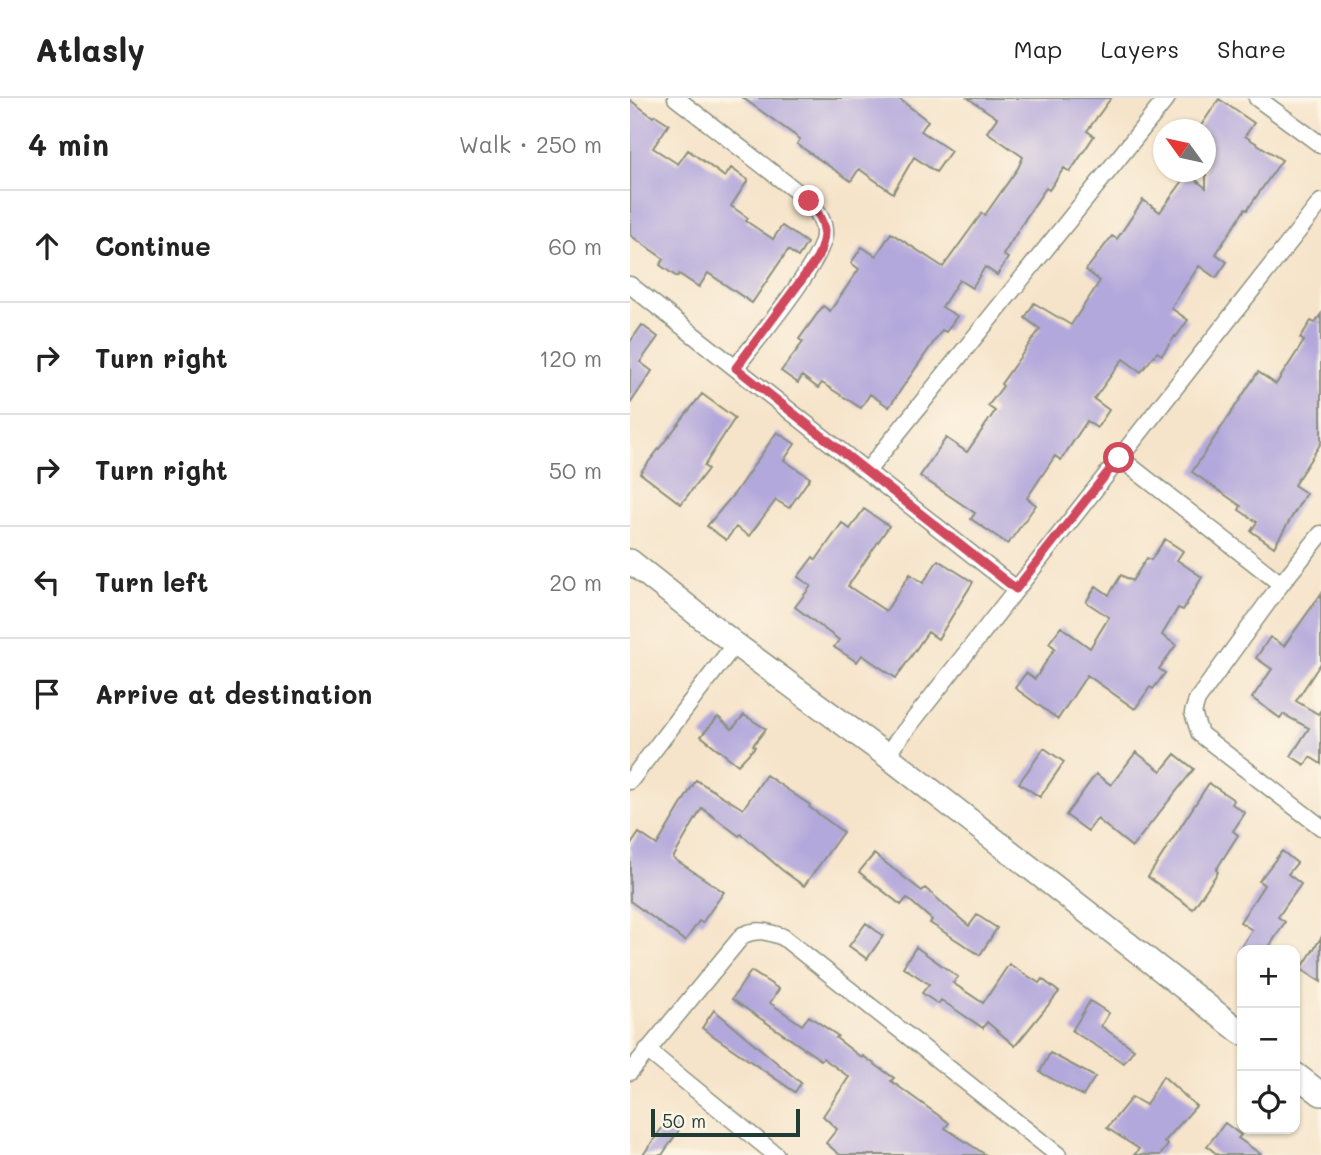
<!DOCTYPE html>
<html lang="en">
<head>
<meta charset="utf-8">
<style>
  :root { --surface:#fff; --page:#f6f6f6; --text:#222; --muted:#767676; --line:#e0e0e0 }
  body { margin:0; font-family:Mali,sans-serif; background:var(--page); color:var(--text) }
  .controls { position:absolute; right:21px; bottom:21px; display:grid; overflow:hidden; border-radius:14px; box-shadow:0 2px 5px #0004 }
  .controls button { width:63px; height:63px; display:grid; place-items:center; padding:0; border:0; border-bottom:2px solid var(--line); background:var(--surface); color:var(--text); font:35px sans-serif }
  .compass { position:absolute; left:523px; top:21px; width:63px; height:63px; border-radius:50%; background:var(--surface); box-shadow:0 2px 5px #0004; rotate:303deg }
  .scale { position:absolute; left:21px; bottom:18px; width:149px; box-sizing:border-box; padding-left:7px; border:4px solid #1f3d34; border-top:0; font-size:19px; line-height:24px; white-space:nowrap; color:#1f3d34; -webkit-text-stroke:5px #fcf5e5; paint-order:stroke }
  .stop { position:absolute; width:21px; height:21px; margin:-16px; border:5px solid #d1495b; border-radius:50%; background:#fff }
  .stop.end { background:#d1495b; border-color:#fff; box-shadow:0 2px 7px #0008 }
  .list { margin:0; padding:0; list-style:none }
  h2 { display:flex; justify-content:space-between; align-items:center; height:91px; margin:0; padding:0 28px; font-size:30px }
  h2 small { font-size:23px; font-weight:400; color:var(--muted) }
  .list li { display:grid; grid-template-columns:46px 1fr auto; gap:21px; align-items:center; box-sizing:border-box; height:112px; padding:0 28px; border-top:2px solid var(--line) }
  .list b { display:block; font-size:26px; white-space:nowrap }
  .list em { font-size:23px; font-style:normal; color:var(--muted) }
  .icon { flex:none; width:38px; height:38px; fill:none; stroke:currentColor; stroke-width:2; stroke-linecap:round; stroke-linejoin:round }
  .map { position:relative; flex:none; width:691px; height:1057px; overflow:hidden }
  header { display:flex; align-items:center; gap:42px; box-sizing:border-box; height:98px; padding:0 35px; background:var(--surface); border-bottom:2px solid var(--line) }
  header strong { font-size:33px }
  nav { display:flex; gap:38px; margin-inline-start:auto; font-size:24px }
  main { display:flex }
  aside { flex:1; background:var(--surface) }
  .map>svg:first-child { display:block }
  .building { fill:#b3a8db }
  .lines { fill:none; stroke-linecap:round; stroke-linejoin:round }
  .street-casing { stroke:#8a907f; stroke-width:19 }
  .secondary-casing { stroke:#8a907f; stroke-width:26 }
  .street { stroke:#fff; stroke-width:16 }
  .secondary { stroke:#fff; stroke-width:23 }
  .route { stroke:#d1495b; stroke-width:9 }
</style>
</head>
<body>
<header>
<strong>Atlasly</strong>
<nav><a>Map</a><a>Layers</a><a>Share</a></nav>
</header>
<main>
<aside>
<h2>4 min<small>Walk · 250 m</small></h2>
<ul class="list">
<li><svg class="icon" aria-label="ahead" viewBox="0 0 24 24"><path d="M12 20V5M6 11l6-6 6 6"/></svg><div><b>Continue</b></div><em>60 m</em></li>
<li><svg class="icon" aria-label="right" viewBox="0 0 24 24"><path d="M7 20v-9h11M14 6l5 5-5 5"/></svg><div><b>Turn right</b></div><em>120 m</em></li>
<li><svg class="icon" aria-label="right" viewBox="0 0 24 24"><path d="M7 20v-9h11M14 6l5 5-5 5"/></svg><div><b>Turn right</b></div><em>50 m</em></li>
<li><svg class="icon" aria-label="left" viewBox="0 0 24 24"><path d="M17 20v-9H6M10 6l-5 5 5 5"/></svg><div><b>Turn left</b></div><em>20 m</em></li>
<li><svg class="icon" aria-label="arrive" viewBox="0 0 24 24"><path d="M6 21V4h12l-3 4 3 4H6"/></svg><div><b>Arrive at destination</b></div></li>
</ul>
</aside>
<div class="map">
<svg width="691" height="1057" viewBox="0 0 691 1057">
  <rect width="100%" height="100%" fill="#fcf5e5"/>
  <filter id="ink" filterUnits="userSpaceOnUse"><feTurbulence type="fractalNoise" baseFrequency=".0143" numOctaves="2"/><feDisplacementMap in="SourceGraphic" scale="14" xChannelSelector="R" yChannelSelector="G"/><feConvolveMatrix kernelMatrix="1 2 1 2 8 2 1 2 1" color-interpolation-filters="sRGB"/></filter>
  <filter id="wash" filterUnits="userSpaceOnUse"><feTurbulence type="fractalNoise" baseFrequency=".00686" numOctaves="4" result="noise"/><feDisplacementMap in="SourceGraphic" scale="28" xChannelSelector="R" yChannelSelector="G"/><feGaussianBlur stdDeviation="1.57" result="paint"/><feColorMatrix in="noise" values="0 0 0 0 0 0 0 0 0 0 0 0 0 0 0 0 0 1.4 0 .05"/><feComposite in="paint" operator="in"/></filter>
  <g filter="url(#wash)">
    <rect width="100%" height="100%" fill="#f6e4ca"/>
    <g id="blocks">
      <path class="building" d="M 113,0 L 268,0 L 298,23 L 291,33 L 321,53 L 306,74 L 284,59 L 263,95 L 229,71 L 221,83 L 167,46 L 170,41 Z
        M 338,0 L 481,0 L 457,33 L 464,38 L 440,74 L 434,70 L 419,92 L 416,90 L 399,115 L 373,157 L 378,160 L 367,177 L 355,169 L 342,190 L 329,182 L 312,209 L 327,218 L 316,234 L 312,232 L 259,309 L 240,296 L 231,310 L 192,285 L 188,290 L 172,278 L 168,285 L 151,273 L 173,244 L 169,241 L 193,208 L 200,213 L 229,171 L 221,165 L 232,149 L 246,158 L 261,135 L 313,169 L 352,115 L 355,117 L 388,70 L 393,59 L 357,34 L 367,20 Z
        M 589,1 L 624,25 L 615,38 L 652,62 L 617,112 L 615,111 L 586,156 L 597,164 L 586,180 L 569,168 L 541,210 L 558,222 L 546,239 L 545,238 L 532,257 L 527,254 L 511,274 L 493,261 L 464,301 L 479,312 L 467,330 L 457,323 L 431,362 L 425,358 L 397,400 L 406,407 L 378,446 L 341,421 L 345,415 L 290,378 L 316,340 L 337,354 L 365,313 L 358,308 L 373,288 L 371,286 L 410,231 L 395,220 L 404,205 L 441,227 L 470,183 L 456,172 L 482,138 L 487,141 L 513,102 L 530,114 L 558,76 L 576,90 L 576,32 L 568,32 Z
        M 0,2 L 23,19 L 25,17 L 39,26 L 23,50 L 48,66 L 58,52 L 95,79 L 101,70 L 118,82 L 101,108 L 118,120 L 116,123 L 143,141 L 152,128 L 177,145 L 168,159 L 158,152 L 122,205 L 78,175 L 69,189 L 49,176 L 47,179 L 30,167 L 34,161 L 0,137 Z
        M 691,216 L 691,345 L 664,387 L 676,395 L 644,449 L 621,433 L 627,424 L 609,412 L 611,408 L 562,374 L 628,274 L 646,286 L 674,243 L 670,240 L 681,223 L 685,225 Z
        M 12,227 L 28,239 L 10,264 L 22,273 L 0,306 L 0,244 Z
        M 72,296 L 105,320 L 74,368 L 78,371 L 51,406 L 10,375 Z
        M 147,334 L 165,346 L 154,362 L 180,380 L 159,410 L 146,402 L 119,438 L 106,429 L 96,442 L 77,428 L 104,396 Z
        M 234,411 L 259,428 L 218,488 L 256,513 L 280,476 L 293,485 L 308,462 L 343,484 L 308,541 L 298,534 L 266,580 L 232,557 L 227,564 L 204,549 L 209,542 L 165,509 L 181,488 L 168,479 L 183,459 L 186,462 L 212,425 L 220,431 Z
        M 535,441 L 553,453 L 547,462 L 572,479 L 553,512 L 548,510 L 532,537 L 546,547 L 529,571 L 535,575 L 523,591 L 520,589 L 505,611 L 457,577 L 428,621 L 385,590 L 396,575 L 405,581 L 425,550 L 419,545 L 431,529 L 460,550 L 479,519 L 456,504 L 466,488 L 479,497 L 491,477 L 502,483 L 517,460 L 521,462 Z
        M 691,496 L 691,565 L 666,603 L 688,616 L 691,612 L 691,666 L 680,659 L 675,667 L 661,658 L 679,630 L 653,616 L 650,620 L 622,600 L 642,571 L 626,560 L 640,539 L 654,548 Z
        M 114,617 L 136,631 L 123,647 L 125,649 L 108,667 L 71,638 L 88,619 L 102,631 Z
        M 414,650 L 434,664 L 410,699 L 389,685 Z
        M 506,654 L 531,673 L 545,656 L 564,671 L 502,749 L 467,721 L 458,733 L 436,717 L 466,676 L 481,687 Z
        M 136,677 L 180,707 L 179,709 L 213,734 L 174,788 L 152,772 L 111,736 L 109,738 L 72,710 L 43,760 L 94,794 L 72,825 L 69,823 L 55,843 L 0,803 L 0,748 L 9,735 L 27,747 L 66,682 L 113,711 Z
        M 579,685 L 604,702 L 602,706 L 615,715 L 603,733 L 608,737 L 586,772 L 588,774 L 563,811 L 518,779 Z
        M 652,753 L 667,765 L 658,776 L 671,786 L 648,819 L 655,824 L 637,852 L 609,852 L 622,832 L 610,824 L 634,787 L 629,783 Z
        M 244,756 L 292,793 L 295,790 L 339,828 L 347,817 L 367,830 L 350,857 L 300,825 L 302,822 L 277,800 L 271,807 L 229,774 Z
        M 236,825 L 253,838 L 237,861 L 219,848 Z
        M 691,840 L 691,884 L 671,871 Z
        M 286,849 L 328,879 L 323,885 L 353,905 L 379,866 L 409,885 L 412,881 L 429,894 L 385,948 L 357,924 L 353,930 L 311,902 L 308,906 L 292,895 L 299,886 L 273,869 Z
        M 121,873 L 149,891 L 140,905 L 172,927 L 179,918 L 208,938 L 206,940 L 232,960 L 233,958 L 264,980 L 261,983 L 319,1025 L 315,1030 L 356,1057 L 210,1057 L 196,1045 L 207,1031 L 193,1018 L 219,979 L 193,960 L 191,962 L 102,901 Z
        M 460,903 L 479,915 L 471,928 L 504,951 L 494,965 L 442,933 Z
        M 84,912 L 171,985 L 165,994 L 72,930 Z
        M 420,955 L 465,979 L 453,998 L 410,974 Z
        M 533,978 L 566,1008 L 534,1044 L 538,1047 L 530,1057 L 504,1057 L 509,1051 L 477,1030 L 502,999 L 516,1007 Z
        M 37,1023 L 49,1032 L 32,1057 L 13,1057 Z
        M 595,1025 L 611,1037 L 608,1040 L 632,1057 L 588,1057 L 577,1048 Z"/>
    </g>
  </g>
  <g filter="url(#ink)">
    <use href="#blocks" fill-opacity="0" stroke="#8a907f" stroke-width="2"/>
    <g class="lines">
      <defs>
        <path id="street" d="M 46,0 L 179,103 C 187,113 195,123 194,137 C 193,163 125,244 106,269
          M 627,0 L 691,47
          M 0,187 L 386,491
          M 490,360 L 651,486
          M 237,373 L 537,0
          M 691,436 L 651,486 L 567,602 L 563,615 L 570,636 L 691,729
          M 256,657 L 691,104
          M 0,683 L 105,546
          M 17,952 L 146,1057
          M 0,974 L 113,837 C 129,830 138,834 153,839 L 428,1057"/>
        <path id="secondary" d="M 0,463 L 105,546 L 256,657 L 612,935
          M 665,976 L 691,996"/>
      </defs>
      <use href="#street" class="street-casing"/>
      <use href="#secondary" class="secondary-casing"/>
      <use href="#street" class="street"/>
      <use href="#secondary" class="secondary"/>
    </g>
  </g>
  <g class="lines" filter="url(#ink)">
    <path class="route" d="M 179,103 C 197,125 198,135 187,161 L 106,270 L 386,491 L 489,360"/>
  </g>
</svg>
<div class="controls">
<button>+</button>
<button>−</button>
<button><svg class="icon" aria-label="locate" viewBox="0 0 24 24"><circle cx="12" cy="12" r="6"/><path d="M12 2v4M12 18v4M2 12h4M18 12h4"/></svg></button>
</div>
<svg class="compass" viewBox="-18 -18 36 36"><path d="M0-13l5 13h-10z" fill="#e53935"/><path d="M0 13l5-13h-10z" fill="#767676"/></svg>
<div class="scale">50 m</div>
<div class="stop" style="left:489px;top:360px"></div>
<div class="stop end" style="left:179px;top:103px"></div>
</div>
</main>
</body>
</html>
